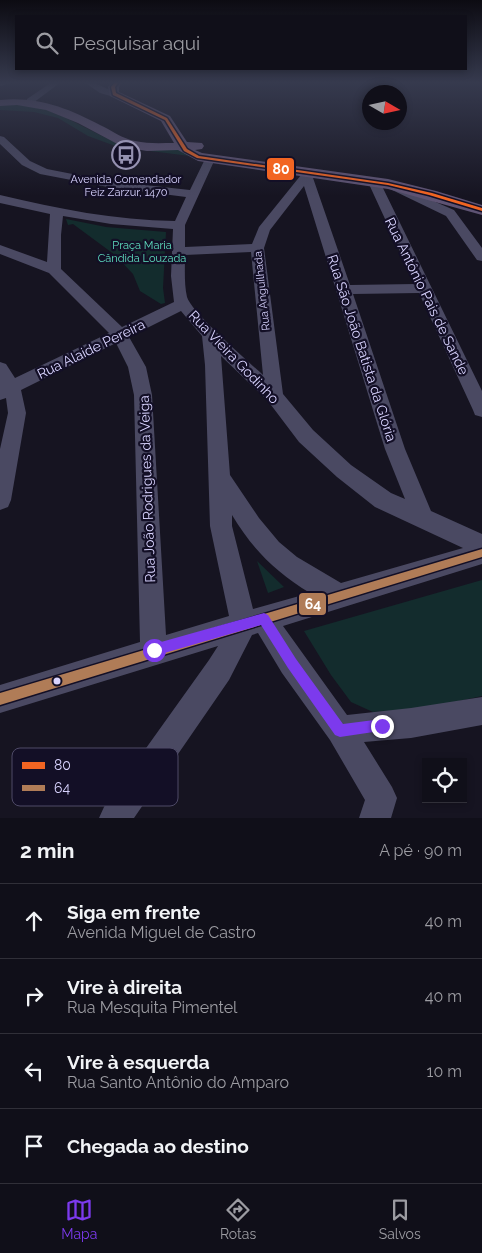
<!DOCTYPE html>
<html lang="pt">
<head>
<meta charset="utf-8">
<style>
  :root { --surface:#100f19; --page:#1e1d26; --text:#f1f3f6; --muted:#9c9ca2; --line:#302f38; --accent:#7c3aed }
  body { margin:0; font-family:Raleway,sans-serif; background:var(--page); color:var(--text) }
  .controls { position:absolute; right:15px; bottom:15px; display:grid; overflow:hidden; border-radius:0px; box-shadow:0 2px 8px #0003 }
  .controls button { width:45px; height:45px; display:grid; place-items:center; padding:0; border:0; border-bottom:1px solid var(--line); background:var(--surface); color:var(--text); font:25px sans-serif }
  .compass { position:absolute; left:362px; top:85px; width:45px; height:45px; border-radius:50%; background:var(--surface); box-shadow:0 2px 8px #0003; rotate:99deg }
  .stop { position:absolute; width:15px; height:15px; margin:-11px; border:4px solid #7c3aed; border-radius:50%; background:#fff }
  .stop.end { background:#7c3aed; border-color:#fff; box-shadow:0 1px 5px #0008 }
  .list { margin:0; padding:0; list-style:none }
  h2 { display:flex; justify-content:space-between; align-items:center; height:65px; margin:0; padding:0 20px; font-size:21px }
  h2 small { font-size:16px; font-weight:400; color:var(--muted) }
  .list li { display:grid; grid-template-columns:32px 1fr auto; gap:15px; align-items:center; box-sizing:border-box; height:75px; padding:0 20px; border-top:1px solid var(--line) }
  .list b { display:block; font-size:19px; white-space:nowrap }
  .list p { margin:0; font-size:16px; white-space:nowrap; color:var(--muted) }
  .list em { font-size:16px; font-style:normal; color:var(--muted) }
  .icon { flex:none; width:28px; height:28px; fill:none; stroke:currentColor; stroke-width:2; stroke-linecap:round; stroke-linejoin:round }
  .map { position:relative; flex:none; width:482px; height:818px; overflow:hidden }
  .search { position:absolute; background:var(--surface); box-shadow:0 2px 8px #0003; left:15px; right:15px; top:15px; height:55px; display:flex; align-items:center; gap:12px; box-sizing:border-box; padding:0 18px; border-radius:0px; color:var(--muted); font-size:19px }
  .sheet { height:365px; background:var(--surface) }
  nav { display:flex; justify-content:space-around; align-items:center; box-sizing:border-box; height:70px; border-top:1px solid var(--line); background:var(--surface); font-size:14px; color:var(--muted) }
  nav a { display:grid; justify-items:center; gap:2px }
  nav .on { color:var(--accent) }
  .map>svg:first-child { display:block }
  .green { fill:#132c2d }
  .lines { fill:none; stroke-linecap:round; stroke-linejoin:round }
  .minor { fill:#4a4962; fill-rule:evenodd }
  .major { fill:#5e5373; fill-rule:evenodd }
  .bus-1-casing { stroke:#130f26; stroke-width:3 }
  .bus-2-casing { stroke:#130f26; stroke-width:3 }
  .bus-1 { fill:#f26522; fill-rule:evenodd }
  .bus-2 { fill:#b07c57; fill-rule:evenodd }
  .route { fill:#7c3aed }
  .bus-dot { fill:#d9d4ff; stroke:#130f26; stroke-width:2 }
  .labels { text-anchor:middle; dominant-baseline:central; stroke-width:4.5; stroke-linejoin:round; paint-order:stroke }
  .far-poi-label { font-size:11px; fill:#d9d4ff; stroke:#130f26 }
  .far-park-label { font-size:11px; fill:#5fe0c0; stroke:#130f26 }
  .far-street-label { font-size:11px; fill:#d9d4ff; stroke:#130f26 }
  .street-label { font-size:14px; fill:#d9d4ff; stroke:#130f26 }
  .key { fill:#130f26; stroke:#4e4a67; stroke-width:1 }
  .key-label { font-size:14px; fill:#d9d4ff }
  .line-badge { stroke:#130f26; stroke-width:2 }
  .badge-label { font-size:14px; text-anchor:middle; font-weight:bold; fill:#fff }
</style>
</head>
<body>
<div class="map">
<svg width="482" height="818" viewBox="0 0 482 818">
  <rect width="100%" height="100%" fill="#161421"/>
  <path class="green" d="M 27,102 L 64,117 L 112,141 L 179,148 L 190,156 L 118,147 L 88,136 L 58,118 L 34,112 L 0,110 L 0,103 Z
    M 66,219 L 106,227 L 166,232 L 163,288 L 165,303 L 161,304 L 140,291 L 133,274 L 115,255 L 73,224 L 68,225 Z
    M 257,561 L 284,587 L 268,593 Z
    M 482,580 L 482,696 L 422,709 L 373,712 L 351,702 L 331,675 L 304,631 Z"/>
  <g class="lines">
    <path class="minor" d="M 0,82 L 15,82 L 0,86 Z
      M 52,82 L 61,82 L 33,103 L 27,103 L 27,99 Z
      M 84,82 L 93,82 L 118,94 L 114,97 L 100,93 Z
      M 0,136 L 4,137 L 30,161 L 47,169 L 108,181 L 190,190 L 206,157 L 214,157 L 215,159 L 185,225 L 185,247 L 252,244 L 259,227 L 305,170 L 313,170 L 314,172 L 312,175 L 350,285 L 415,284 L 368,182 L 374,179 L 380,182 L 482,391 L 482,417 L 475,415 L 473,410 L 419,293 L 353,294 L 405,449 L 431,511 L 482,534 L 482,564 L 283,626 L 347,715 L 411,708 L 482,697 L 482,725 L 411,738 L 364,742 L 392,787 L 397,798 L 391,818 L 359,818 L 365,800 L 330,740 L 282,673 L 258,633 L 252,635 L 229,680 L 134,818 L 99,818 L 104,807 L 209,660 L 218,646 L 0,713 L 0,685 L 140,642 L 134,395 L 128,367 L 116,343 L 21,390 L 26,413 L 11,500 L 8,507 L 0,510 L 0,449 L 8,413 L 6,398 L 0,400 L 0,362 L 6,364 L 15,378 L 109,333 L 49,273 L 0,254 L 0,245 L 47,262 L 50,214 L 0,203 L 0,195 C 58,209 115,220 175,221 L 186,197 L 108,187 L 40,174 L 22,165 L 0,144 ZM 304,186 L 385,449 L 405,499 L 391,493 L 351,465 L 313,430 L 283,394 L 264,248 L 270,230 ZM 63,216 L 111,224 L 173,229 L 171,276 L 174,302 L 122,327 L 61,269 L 61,235 ZM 251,252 L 263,375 C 249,362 191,312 187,297 C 184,284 185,268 185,255 ZM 181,311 L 202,336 L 205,365 L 210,526 L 229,616 L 166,635 L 152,395 L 146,367 L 129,337 ZM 221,356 L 268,401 L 299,442 L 337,477 L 375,507 L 463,548 L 341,583 L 297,557 L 279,542 L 259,518 L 230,475 ZM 232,515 C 253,550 275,571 310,593 L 253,609 L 232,526 Z
      M 392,183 L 454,210 L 482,248 L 482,261 L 477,260 L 446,216 L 388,188 L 386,186 Z"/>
    <path class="major" d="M 112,82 L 122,82 L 119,87 L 119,92 L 170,116 L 187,142 L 202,143 L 204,146 L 202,149 L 195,150 L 202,153 L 388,179 L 436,191 L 482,205 L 482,215 L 388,189 L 198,161 L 178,150 L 147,151 L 123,147 L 78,123 L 46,110 L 17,105 L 0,106 L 0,100 C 37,96 68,108 100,125 C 111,130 123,139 135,141 C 148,144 161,143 174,143 L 161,121 L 110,96 L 108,87 Z"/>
    <defs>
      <path id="bus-1" d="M 115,82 L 119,82 L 115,87 L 116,93 L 167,118 L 187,149 L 199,156 L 388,183 L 432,193 L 482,208 L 482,211 L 429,195 L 388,185 L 197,158 L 184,151 L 165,120 L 113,95 L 111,87 Z"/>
      <path id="bus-2" d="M 482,549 L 482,557 L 0,705 L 0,693 Z"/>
    </defs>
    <use href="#bus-1" class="bus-1-casing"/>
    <use href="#bus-2" class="bus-2-casing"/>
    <use href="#bus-1" class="bus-1"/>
    <use href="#bus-2" class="bus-2"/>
  </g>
  <linearGradient id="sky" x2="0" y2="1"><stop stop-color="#0c0b12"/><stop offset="0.42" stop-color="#363a4e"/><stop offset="1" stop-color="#363a4e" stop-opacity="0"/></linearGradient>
  <rect width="482" height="196" fill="url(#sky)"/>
  <path class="route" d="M 264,613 L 268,615 L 296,659 L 343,724 L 382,719 L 387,721 L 389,726 L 387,730 L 340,737 L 335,735 L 288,668 L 261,625 L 154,656 L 150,654 L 148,650 L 150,646 L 154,644 Z"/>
  <defs>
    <symbol id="bus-ring" viewBox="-11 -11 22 22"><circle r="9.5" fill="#130f26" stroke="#9591b1" stroke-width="1.5"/><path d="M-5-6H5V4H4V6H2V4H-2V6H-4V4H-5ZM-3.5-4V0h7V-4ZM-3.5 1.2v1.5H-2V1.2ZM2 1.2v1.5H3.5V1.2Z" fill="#9591b1"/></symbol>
  </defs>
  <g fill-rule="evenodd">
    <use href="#bus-ring" x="110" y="139" width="32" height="32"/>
  </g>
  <circle class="bus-dot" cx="57" cy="681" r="4.5"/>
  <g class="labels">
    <g class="far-poi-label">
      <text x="126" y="179">Avenida Comendador<tspan x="126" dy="13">Feiz Zarzur, 1470</tspan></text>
    </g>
    <g class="far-park-label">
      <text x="142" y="245">Praça Maria<tspan x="142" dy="13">Cândida Louzada</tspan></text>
    </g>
    <g class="far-street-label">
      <text transform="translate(262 291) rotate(-96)">Rua Anguilhada</text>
    </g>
    <g class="street-label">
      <text transform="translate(427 296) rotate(64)">Rua Antônio Pais de Sande</text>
      <text transform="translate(362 348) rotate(72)">Rua São João Batista da Glória</text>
      <text transform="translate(91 349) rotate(-26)">Rua Alaide Pereira</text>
      <text transform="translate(234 357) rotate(46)">Rua Vieira Godinho</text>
      <text transform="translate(147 489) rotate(-92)">Rua João Rodrigues da Veiga</text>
    </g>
  </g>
  <rect x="12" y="748" width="166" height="58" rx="8" class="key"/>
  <rect x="22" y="762" width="23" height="7" fill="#f26522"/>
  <rect x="22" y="785" width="23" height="6" fill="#b07c57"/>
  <g class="key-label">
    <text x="54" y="770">80</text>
    <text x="54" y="793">64</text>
  </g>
  <g class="line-badge">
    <rect x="266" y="157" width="29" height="24" rx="5" fill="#f26522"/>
    <rect x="298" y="592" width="29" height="24" rx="5" fill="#b07c57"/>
  </g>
  <g class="badge-label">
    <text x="281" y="174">80</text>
    <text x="313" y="609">64</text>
  </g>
</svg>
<div class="controls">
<button><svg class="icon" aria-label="locate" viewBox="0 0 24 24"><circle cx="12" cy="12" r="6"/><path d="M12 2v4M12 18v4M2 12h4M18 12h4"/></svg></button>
</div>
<svg class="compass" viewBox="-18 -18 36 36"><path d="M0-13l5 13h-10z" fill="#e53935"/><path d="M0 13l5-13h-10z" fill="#9c9ca2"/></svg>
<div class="stop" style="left:154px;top:650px"></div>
<div class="stop end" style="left:382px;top:726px"></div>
<div class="search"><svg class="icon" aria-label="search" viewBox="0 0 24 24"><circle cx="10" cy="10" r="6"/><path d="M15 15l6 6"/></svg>Pesquisar aqui</div>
</div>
<section class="sheet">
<h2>2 min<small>A pé · 90 m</small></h2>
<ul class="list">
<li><svg class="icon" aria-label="ahead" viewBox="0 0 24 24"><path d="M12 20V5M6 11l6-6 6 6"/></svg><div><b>Siga em frente</b><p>Avenida Miguel de Castro</p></div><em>40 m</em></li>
<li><svg class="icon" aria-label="right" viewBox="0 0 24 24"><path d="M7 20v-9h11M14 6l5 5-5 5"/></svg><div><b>Vire à direita</b><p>Rua Mesquita Pimentel</p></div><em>40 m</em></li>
<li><svg class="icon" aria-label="left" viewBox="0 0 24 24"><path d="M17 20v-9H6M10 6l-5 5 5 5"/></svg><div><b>Vire à esquerda</b><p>Rua Santo Antônio do Amparo</p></div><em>10 m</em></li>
<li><svg class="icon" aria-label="arrive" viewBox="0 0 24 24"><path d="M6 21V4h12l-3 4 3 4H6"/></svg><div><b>Chegada ao destino</b></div></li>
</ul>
</section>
<nav>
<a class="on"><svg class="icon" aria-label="map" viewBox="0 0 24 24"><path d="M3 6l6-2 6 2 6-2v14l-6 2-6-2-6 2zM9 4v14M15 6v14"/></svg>Mapa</a>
<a><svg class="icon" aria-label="directions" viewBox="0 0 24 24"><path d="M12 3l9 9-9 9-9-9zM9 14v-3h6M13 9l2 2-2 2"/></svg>Rotas</a>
<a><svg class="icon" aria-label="saved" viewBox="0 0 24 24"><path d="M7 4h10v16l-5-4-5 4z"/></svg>Salvos</a>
</nav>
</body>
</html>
